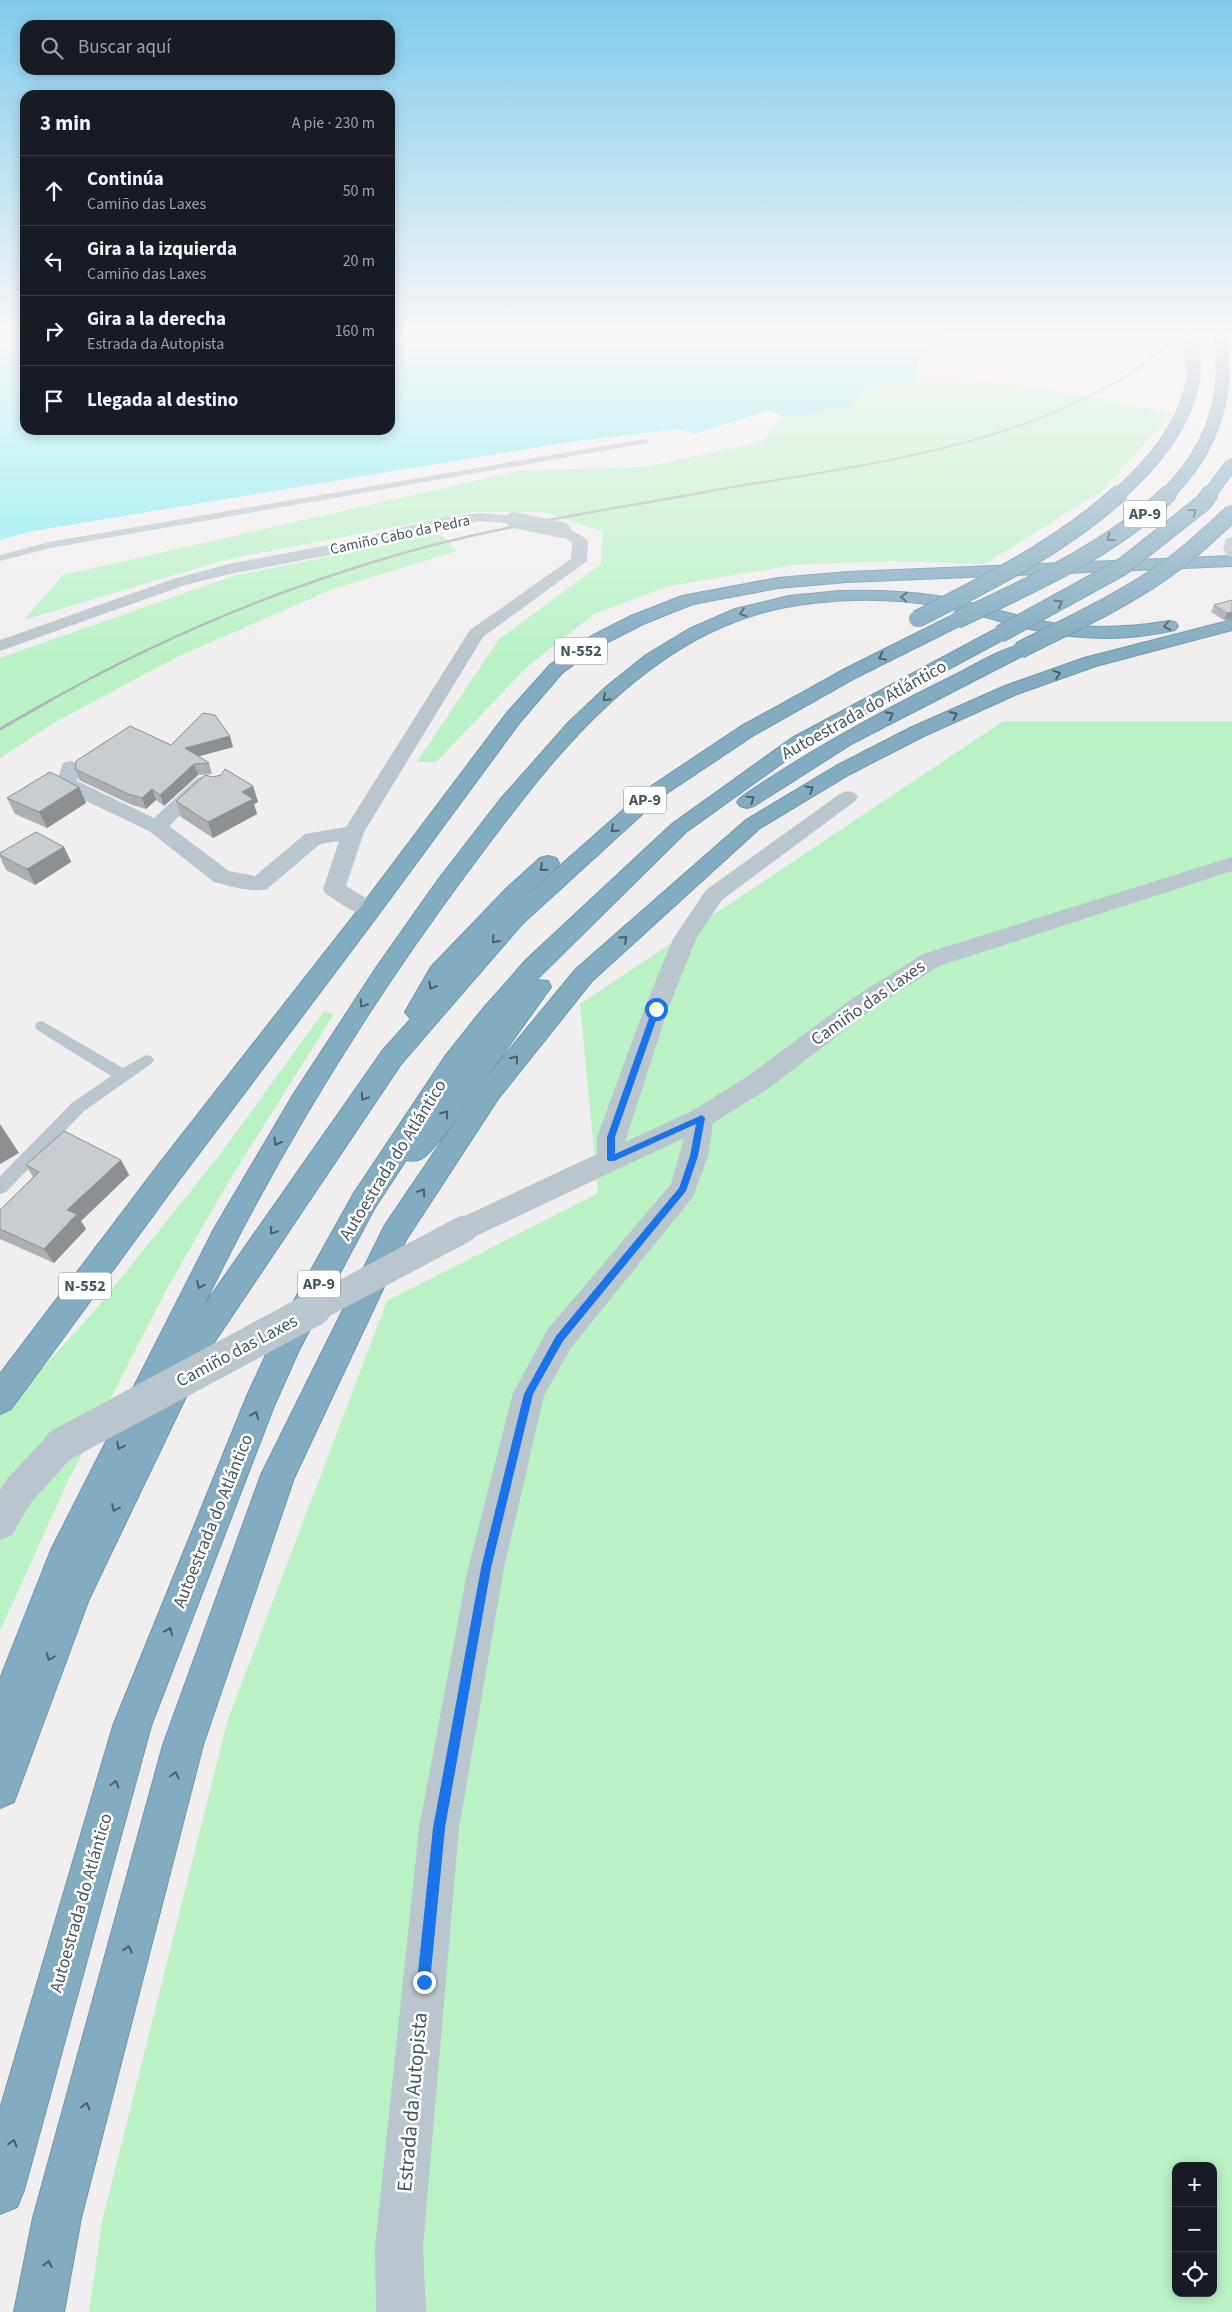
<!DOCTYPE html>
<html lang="es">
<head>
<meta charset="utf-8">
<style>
  :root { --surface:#171b24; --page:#242831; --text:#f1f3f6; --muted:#9ea1a6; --line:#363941 }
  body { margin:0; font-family:"Source Sans 3",sans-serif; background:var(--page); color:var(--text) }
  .controls { position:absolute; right:15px; bottom:15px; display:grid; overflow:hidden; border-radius:10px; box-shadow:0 2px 12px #0003 }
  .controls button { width:45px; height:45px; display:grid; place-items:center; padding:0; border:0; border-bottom:1px solid var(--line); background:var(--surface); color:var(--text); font:25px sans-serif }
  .stop { position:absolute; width:15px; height:15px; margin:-11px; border:4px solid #1a73e8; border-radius:50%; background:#fff }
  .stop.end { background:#1a73e8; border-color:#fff; box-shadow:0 1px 5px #0008 }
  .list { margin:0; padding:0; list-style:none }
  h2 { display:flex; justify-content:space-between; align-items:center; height:65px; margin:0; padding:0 20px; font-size:21px }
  h2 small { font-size:16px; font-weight:400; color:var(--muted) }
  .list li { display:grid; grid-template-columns:32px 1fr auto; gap:15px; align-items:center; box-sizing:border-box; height:70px; padding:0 20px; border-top:1px solid var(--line) }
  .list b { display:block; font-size:19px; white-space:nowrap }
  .list p { margin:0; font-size:16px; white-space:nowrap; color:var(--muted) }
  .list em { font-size:16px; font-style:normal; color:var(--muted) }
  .icon { flex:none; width:28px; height:28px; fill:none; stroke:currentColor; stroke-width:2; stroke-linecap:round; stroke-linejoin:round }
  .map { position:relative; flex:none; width:1232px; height:2312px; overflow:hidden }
  .search { position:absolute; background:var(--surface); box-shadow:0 2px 12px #0003; left:20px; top:20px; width:375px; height:55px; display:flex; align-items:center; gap:12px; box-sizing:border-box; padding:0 18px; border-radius:15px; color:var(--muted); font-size:19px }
  .panel { position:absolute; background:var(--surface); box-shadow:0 2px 12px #0003; left:20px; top:90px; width:375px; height:345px; border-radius:15px }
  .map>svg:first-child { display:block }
  .green { fill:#baf2c6; fill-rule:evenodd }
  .sand { fill:#f4e9de }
  .water { fill:#84eef1 }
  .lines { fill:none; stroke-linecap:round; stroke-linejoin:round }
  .highway-casing { stroke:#6e97ac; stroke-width:2 }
  .lane { fill:#b9c6cd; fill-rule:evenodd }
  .street { fill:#b9c6cd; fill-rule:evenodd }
  .highway { fill:#83acc1; fill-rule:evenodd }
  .rail-far2 { stroke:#b0b5b9; stroke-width:2 }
  .rail-far1 { stroke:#b0b5b9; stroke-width:2.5 }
  .rail { stroke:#b0b5b9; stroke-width:3 }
  .highway-bridge-far1-casing { stroke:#6e97ac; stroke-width:14; stroke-linecap:butt }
  .highway-bridge-casing { stroke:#6e97ac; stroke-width:18; stroke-linecap:butt }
  .street-bridge-far2 { stroke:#b9c6cd; stroke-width:16 }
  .street-bridge-far1 { stroke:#b9c6cd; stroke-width:27 }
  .street-bridge { stroke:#b9c6cd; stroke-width:34 }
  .highway-bridge-far1 { stroke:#83acc1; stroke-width:12 }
  .highway-bridge { stroke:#83acc1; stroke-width:16 }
  .wall { fill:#acb0b5 }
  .shaded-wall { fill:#8c9093 }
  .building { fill:#c8cdd2; stroke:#8c9093 }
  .oneway { stroke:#4b5f67 }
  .route { fill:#1a73e8 }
  .labels { text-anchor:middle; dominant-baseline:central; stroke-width:5; stroke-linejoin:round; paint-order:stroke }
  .far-street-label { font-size:15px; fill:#45565d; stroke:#fff }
  .shield { fill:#fff; stroke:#7d898e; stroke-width:1 }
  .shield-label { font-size:16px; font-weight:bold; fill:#45565d }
  .street-label { font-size:18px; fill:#45565d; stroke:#fff }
  .near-street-label { font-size:21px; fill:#45565d; stroke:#fff }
</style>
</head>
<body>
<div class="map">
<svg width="1232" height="2312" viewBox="0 0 1232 2312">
  <rect width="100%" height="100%" fill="#f1eeef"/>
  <path class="green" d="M 916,381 L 1011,384 L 1069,392 L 1172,414 L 1101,491 L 985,564 L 890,561 L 794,565 L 669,586 L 594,614 L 528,666 L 436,762 L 417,762 L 499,639 L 601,564 L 602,531 L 543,512 L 472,512 L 224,560 L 24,620 L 63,575 L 518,471 L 645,467 L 763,441 L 782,416 L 845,409 L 869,386 Z
    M 440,534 L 457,551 L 333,589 L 181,655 L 57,721 L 0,758 L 0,658 L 233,576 Z
    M 1003,721 L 1232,721 L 1232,2312 L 89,2312 L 102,2222 L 228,1719 L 387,1301 L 598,1193 L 580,1004 ZM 1176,2166 L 1213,2166 L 1213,2293 L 1176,2293 Z
    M 324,1011 L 334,1014 L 232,1176 L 169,1285 L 69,1479 L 0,1631 L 0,1415 L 97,1308 L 218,1157 Z"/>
  <path class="sand" d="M 950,331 C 982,331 1000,344 1023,365 L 1020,378 L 1011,384 L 916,381 L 918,361 Z"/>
  <path class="water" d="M 0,331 L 25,331 L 25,430 L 390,430 L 390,331 L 950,331 L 918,361 L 916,381 L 869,386 L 845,409 L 782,416 L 770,410 L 694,434 L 678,429 L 569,442 L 33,531 L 0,540 Z"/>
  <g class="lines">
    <defs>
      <path id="highway" d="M 1232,556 L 1232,566 L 847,582 L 778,588 L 693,604 L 643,624 L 600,646 L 562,673 L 520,722 L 378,915 L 179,1180 L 11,1409 L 0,1414 L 0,1374 L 159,1164 L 362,905 L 506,714 L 550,665 L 588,638 L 631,616 L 682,596 L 778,578 L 847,572 Z
        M 839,591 C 872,590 905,591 937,596 C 972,601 1006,614 1041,621 C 1083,630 1126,628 1169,621 L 1175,622 L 1178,626 L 1175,630 C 1127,641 1077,640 1030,629 C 999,622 970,611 939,606 C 898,599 854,598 813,603 C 757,609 705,630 659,663 C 581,718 522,798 466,874 C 366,1009 276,1156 203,1307 L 383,1050 L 411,1019 L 405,1012 L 431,967 L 507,888 L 540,858 L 548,856 L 556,858 L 559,863 L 556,868 L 519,902 L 647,789 L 740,727 L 845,669 L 951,616 L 963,616 L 965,620 L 963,624 L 857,677 L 754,735 L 661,797 L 522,924 L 401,1064 L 207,1353 L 89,1599 L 14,1802 L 0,1808 L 0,1679 L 51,1550 L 214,1229 L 293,1095 L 378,965 L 438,880 L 499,801 L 568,723 L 606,687 L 646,655 L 689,629 L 735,609 L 789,596 Z
        M 1232,620 L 1232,630 L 1096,666 L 1017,694 L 924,736 L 850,774 L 760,828 L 592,981 L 498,1099 L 406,1240 L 294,1478 L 203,1745 L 81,2218 L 64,2312 L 14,2312 L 33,2218 L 163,1745 L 261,1475 L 385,1225 L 471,1098 C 461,1112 435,1151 421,1159 C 416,1162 411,1161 406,1160 L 374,1209 L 299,1350 L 274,1406 L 151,1726 L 24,2190 L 17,2207 L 0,2214 L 0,2109 L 113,1726 L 247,1396 L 276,1333 L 354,1193 L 446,1055 L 482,1010 L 526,960 L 672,824 L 792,738 L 994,630 L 1006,630 L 1009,634 L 1006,638 L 806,746 L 686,832 L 536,980 L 548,981 L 551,987 L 485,1079 L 576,969 L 746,820 L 836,766 L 910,728 L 1005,686 L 1084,658 Z
        M 1020,645 L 1026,646 L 1029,650 L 1026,654 L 853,743 L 754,806 L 747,808 L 740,806 L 737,802 L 740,798 C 807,752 878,713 951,677 C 973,666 996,651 1020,645 Z"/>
    </defs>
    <use href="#highway" class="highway-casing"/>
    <path class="lane" d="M 644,439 L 648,441 L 647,443 L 50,548 L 0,561 L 0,555 L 49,542 Z
      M 1232,537 L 1232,559 L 1229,558 L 1223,549 L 1226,539 Z
      M 42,1021 L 123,1068 L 146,1055 L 151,1056 L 154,1060 L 151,1064 L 84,1111 L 6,1192 L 0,1194 L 0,1176 L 72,1103 L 111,1076 L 37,1030 L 35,1026 L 37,1022 Z"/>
    <path class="street" d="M 481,513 L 514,516 L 521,520 L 514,524 L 481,521 L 445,527 L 339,553 L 230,574 L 185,585 L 0,651 L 0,640 L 173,579 L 229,564 L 339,543 L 445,517 Z
      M 562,525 L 585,538 L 588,541 L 587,561 L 483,637 L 364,832 L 346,886 L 378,905 L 381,910 L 378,915 C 360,920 341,903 326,894 L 323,889 L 339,841 L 320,844 L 267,889 C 251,893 230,886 214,882 L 149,831 L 59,788 L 56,784 L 63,763 L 70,761 L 77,763 L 80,767 L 77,781 L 154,818 L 197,778 L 204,776 L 211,778 L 214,782 L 211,786 L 169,826 L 229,871 L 255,876 L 305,834 L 346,827 L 470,630 L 571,559 L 572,543 L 554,530 L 557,527 Z
      M 848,791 L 855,793 L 858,797 L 855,801 L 722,900 L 696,939 L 668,1009 L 625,1142 L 692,1111 L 751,1074 L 853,998 L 923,954 L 1232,857 L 1232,871 L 939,966 L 871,1010 L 769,1088 L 713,1123 L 708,1156 L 693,1197 L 570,1349 L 544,1396 L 504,1568 L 459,1828 L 423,2247 L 426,2312 L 376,2312 L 375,2247 L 419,1828 L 468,1568 L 513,1393 L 548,1329 L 671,1184 L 684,1138 L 474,1237 L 464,1241 L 454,1237 L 450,1229 L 454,1221 L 597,1154 L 597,1137 L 644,1009 L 673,939 L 706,890 L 841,793 Z
      M 61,1429 L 73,1434 L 78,1445 L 73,1456 L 30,1504 L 12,1535 L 0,1540 L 0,1490 L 6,1480 L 49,1434 Z"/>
    <use href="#highway" class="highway"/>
    <path class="rail-far2" d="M 699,493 C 839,468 997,453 1121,379 C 1144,365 1164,348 1185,331"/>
    <path class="rail-far1" d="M 49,701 C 161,638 283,587 407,552 C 505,525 606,510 706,492"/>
    <path class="rail" d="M 0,729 L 51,700"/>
    <defs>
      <path id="highway-bridge-far1" d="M 1120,493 C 1153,463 1184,427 1193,381 C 1196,367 1190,346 1189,331
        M 1168,493 C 1211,451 1232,393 1219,331
        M 1210,493 L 1232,464"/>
      <path id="highway-bridge" d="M 917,619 C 988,583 1062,546 1121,492
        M 957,620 C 1029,586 1113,549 1170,492
        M 1000,634 L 1122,567 L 1203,503 L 1211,492
        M 1020,650 C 1071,624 1125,600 1171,566 C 1193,550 1212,532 1232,513"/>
    </defs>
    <use href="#highway-bridge-far1" class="highway-bridge-far1-casing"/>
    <use href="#highway-bridge" class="highway-bridge-casing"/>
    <path class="street-bridge-far2" d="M 514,520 L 562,530"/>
    <path class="street-bridge-far1" d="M 312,1310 L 464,1229"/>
    <path class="street-bridge" d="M 61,1445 L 314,1309"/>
    <use href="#highway-bridge-far1" class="highway-bridge-far1"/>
    <use href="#highway-bridge" class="highway-bridge"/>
  </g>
  <path class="wall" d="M 1232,600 L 1232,619 L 1224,620 L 1211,612 L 1214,605 Z
    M 171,745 L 233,747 L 199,756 L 209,763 L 212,774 L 198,775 L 164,806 L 156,800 L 146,809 L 132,805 L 79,780 L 75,769 Z
    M 213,777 L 253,786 L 258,802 L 254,804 L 257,814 L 213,838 L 181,817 L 176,801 Z
    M 79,787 L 86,803 L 47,828 L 15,814 L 7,798 Z
    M 64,847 L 71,862 L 35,885 L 6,870 L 0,857 L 0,853 Z
    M 121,1160 L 129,1175 L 81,1221 L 86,1229 L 54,1263 L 0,1239 L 0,1210 L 33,1177 L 26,1165 Z"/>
  <path class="shaded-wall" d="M 1232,612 L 1232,619 L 1224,620 L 1227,613 Z
    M 230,736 L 233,747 L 189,759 L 185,748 Z
    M 194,764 L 198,775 L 164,806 L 160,795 Z
    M 253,786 L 258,802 L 254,804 L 257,814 L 213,838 L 208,822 L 242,792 Z
    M 79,787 L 86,803 L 47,828 L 39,812 Z
    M 152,789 L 156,800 L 146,809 L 142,798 Z
    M 64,847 L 71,862 L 35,885 L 27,869 Z
    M 0,1124 L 19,1153 L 0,1164 Z
    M 121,1160 L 129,1175 L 81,1221 L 86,1229 L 54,1263 L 44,1249 L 67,1210 Z"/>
  <path class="building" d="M 1232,600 L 1232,612 L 1227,613 L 1214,605 Z
    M 203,713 L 215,715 L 230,736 L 185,748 L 209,763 L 194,764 L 160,795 L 152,789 L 142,798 L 128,794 L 75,769 L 76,761 L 130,726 L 171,745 Z
    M 225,769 L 253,786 L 242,792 L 253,799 L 208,822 L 176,801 L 205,775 L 213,777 L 221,775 Z
    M 50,772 L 79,787 L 39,812 L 7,798 Z
    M 36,832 L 64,847 L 27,869 L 0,855 L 0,853 Z
    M 64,1131 L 121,1160 L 67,1210 L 77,1214 L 44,1249 L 0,1229 L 0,1210 L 39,1172 L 26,1165 Z"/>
  <defs><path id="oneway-chevron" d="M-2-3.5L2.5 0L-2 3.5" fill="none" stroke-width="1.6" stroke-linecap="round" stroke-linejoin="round" transform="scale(1.25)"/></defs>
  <g class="oneway">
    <use href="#oneway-chevron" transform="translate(1193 512) rotate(-38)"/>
    <use href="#oneway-chevron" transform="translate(1110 538) rotate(146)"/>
    <use href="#oneway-chevron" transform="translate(904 597) rotate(-175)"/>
    <use href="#oneway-chevron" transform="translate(1059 603) rotate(-30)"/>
    <use href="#oneway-chevron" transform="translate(743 613) rotate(162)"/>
    <use href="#oneway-chevron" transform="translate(1167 626) rotate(168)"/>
    <use href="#oneway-chevron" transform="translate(882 657) rotate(154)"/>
    <use href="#oneway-chevron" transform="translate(1057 674) rotate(-19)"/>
    <use href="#oneway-chevron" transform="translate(606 698) rotate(138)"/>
    <use href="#oneway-chevron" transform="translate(890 715) rotate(-28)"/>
    <use href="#oneway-chevron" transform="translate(954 715) rotate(-24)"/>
    <use href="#oneway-chevron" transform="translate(810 789) rotate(-31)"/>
    <use href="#oneway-chevron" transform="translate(751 799) rotate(-35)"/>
    <use href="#oneway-chevron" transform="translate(614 829) rotate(138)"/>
    <use href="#oneway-chevron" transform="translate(543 868) rotate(139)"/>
    <use href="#oneway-chevron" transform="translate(624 939) rotate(-42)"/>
    <use href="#oneway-chevron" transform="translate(495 940) rotate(132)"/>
    <use href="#oneway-chevron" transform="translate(432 986) rotate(119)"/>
    <use href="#oneway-chevron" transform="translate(363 1004) rotate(123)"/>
    <use href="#oneway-chevron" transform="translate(515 1059) rotate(-51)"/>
    <use href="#oneway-chevron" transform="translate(364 1097) rotate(124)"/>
    <use href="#oneway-chevron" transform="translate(445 1114) rotate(-54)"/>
    <use href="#oneway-chevron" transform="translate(277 1142) rotate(119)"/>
    <use href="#oneway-chevron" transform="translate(422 1192) rotate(-57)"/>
    <use href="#oneway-chevron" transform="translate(273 1231) rotate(124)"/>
    <use href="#oneway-chevron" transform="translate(200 1285) rotate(116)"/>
    <use href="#oneway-chevron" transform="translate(255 1415) rotate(-68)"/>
    <use href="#oneway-chevron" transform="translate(120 1446) rotate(116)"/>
    <use href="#oneway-chevron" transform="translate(115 1508) rotate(116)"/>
    <use href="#oneway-chevron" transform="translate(169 1631) rotate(-68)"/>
    <use href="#oneway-chevron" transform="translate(50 1657) rotate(111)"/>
    <use href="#oneway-chevron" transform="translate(175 1775) rotate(-75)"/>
    <use href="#oneway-chevron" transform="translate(115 1784) rotate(-74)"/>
    <use href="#oneway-chevron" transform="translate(128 1949) rotate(-75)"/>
    <use href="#oneway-chevron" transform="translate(86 2106) rotate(-75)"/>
    <use href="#oneway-chevron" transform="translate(13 2143) rotate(-74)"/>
    <use href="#oneway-chevron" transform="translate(48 2264) rotate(-79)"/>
  </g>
  <linearGradient id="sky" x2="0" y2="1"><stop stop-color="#80cbec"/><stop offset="0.51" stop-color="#f9f7f8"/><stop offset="1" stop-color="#f9f7f8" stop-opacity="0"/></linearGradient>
  <rect width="1232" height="654" fill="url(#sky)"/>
  <path class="route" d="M 653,1007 L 660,1009 L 615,1137 L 615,1154 L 702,1115 L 705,1118 L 698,1156 L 686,1191 L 563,1341 L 533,1394 L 491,1568 L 445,1828 L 430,1982 L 428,1987 L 424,1988 L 419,1987 L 417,1982 L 433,1828 L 481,1568 L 524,1394 L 556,1336 L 679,1188 L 690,1156 L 696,1124 L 614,1161 L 608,1161 L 607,1159 L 607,1137 Z"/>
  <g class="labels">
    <g class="far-street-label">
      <text transform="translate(400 535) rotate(-12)">Camiño Cabo da Pedra</text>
    </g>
    <g class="shield">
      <rect x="1124" y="500.5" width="42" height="27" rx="4"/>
      <rect x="555" y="637.5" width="52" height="27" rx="4"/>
      <rect x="624" y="786.5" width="42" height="27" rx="4"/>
      <rect x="298" y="1270.5" width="42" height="27" rx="4"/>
      <rect x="59" y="1272.5" width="52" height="27" rx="4"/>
    </g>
    <g class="shield-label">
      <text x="1145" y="514">AP-9</text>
      <text x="581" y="651">N-552</text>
      <text x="645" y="800">AP-9</text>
      <text x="319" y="1284">AP-9</text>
      <text x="85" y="1286">N-552</text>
    </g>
    <g class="street-label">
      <text transform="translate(864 710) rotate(-29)">Autoestrada do Atlántico</text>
      <text transform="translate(868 1003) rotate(-35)">Camiño das Laxes</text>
      <text transform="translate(393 1160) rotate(-58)">Autoestrada do Atlántico</text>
      <text transform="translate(237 1351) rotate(-28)">Camiño das Laxes</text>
      <text transform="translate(213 1521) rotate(-68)">Autoestrada do Atlántico</text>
      <text transform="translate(81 1903) rotate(-74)">Autoestrada do Atlántico</text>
    </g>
    <g class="near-street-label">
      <text transform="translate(412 2102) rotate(-85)">Estrada da Autopista</text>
    </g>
  </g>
</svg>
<div class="controls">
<button>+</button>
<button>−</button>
<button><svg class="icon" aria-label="locate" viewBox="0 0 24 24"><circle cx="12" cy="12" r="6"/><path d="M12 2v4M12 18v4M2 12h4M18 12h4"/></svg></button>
</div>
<div class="stop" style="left:656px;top:1009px"></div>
<div class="stop end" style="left:424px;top:1982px"></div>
<div class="search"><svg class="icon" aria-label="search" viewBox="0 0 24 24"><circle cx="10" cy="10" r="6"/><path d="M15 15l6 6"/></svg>Buscar aquí</div>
<section class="panel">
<h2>3 min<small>A pie · 230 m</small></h2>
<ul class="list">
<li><svg class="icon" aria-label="ahead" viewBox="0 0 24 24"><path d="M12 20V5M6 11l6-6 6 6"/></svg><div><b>Continúa</b><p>Camiño das Laxes</p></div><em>50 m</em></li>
<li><svg class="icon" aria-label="left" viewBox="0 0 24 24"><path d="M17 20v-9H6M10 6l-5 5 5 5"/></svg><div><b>Gira a la izquierda</b><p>Camiño das Laxes</p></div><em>20 m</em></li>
<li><svg class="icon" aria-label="right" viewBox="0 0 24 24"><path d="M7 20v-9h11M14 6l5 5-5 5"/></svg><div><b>Gira a la derecha</b><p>Estrada da Autopista</p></div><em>160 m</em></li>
<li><svg class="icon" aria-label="arrive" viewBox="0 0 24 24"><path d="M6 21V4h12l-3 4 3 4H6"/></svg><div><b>Llegada al destino</b></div></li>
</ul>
</section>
</div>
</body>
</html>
